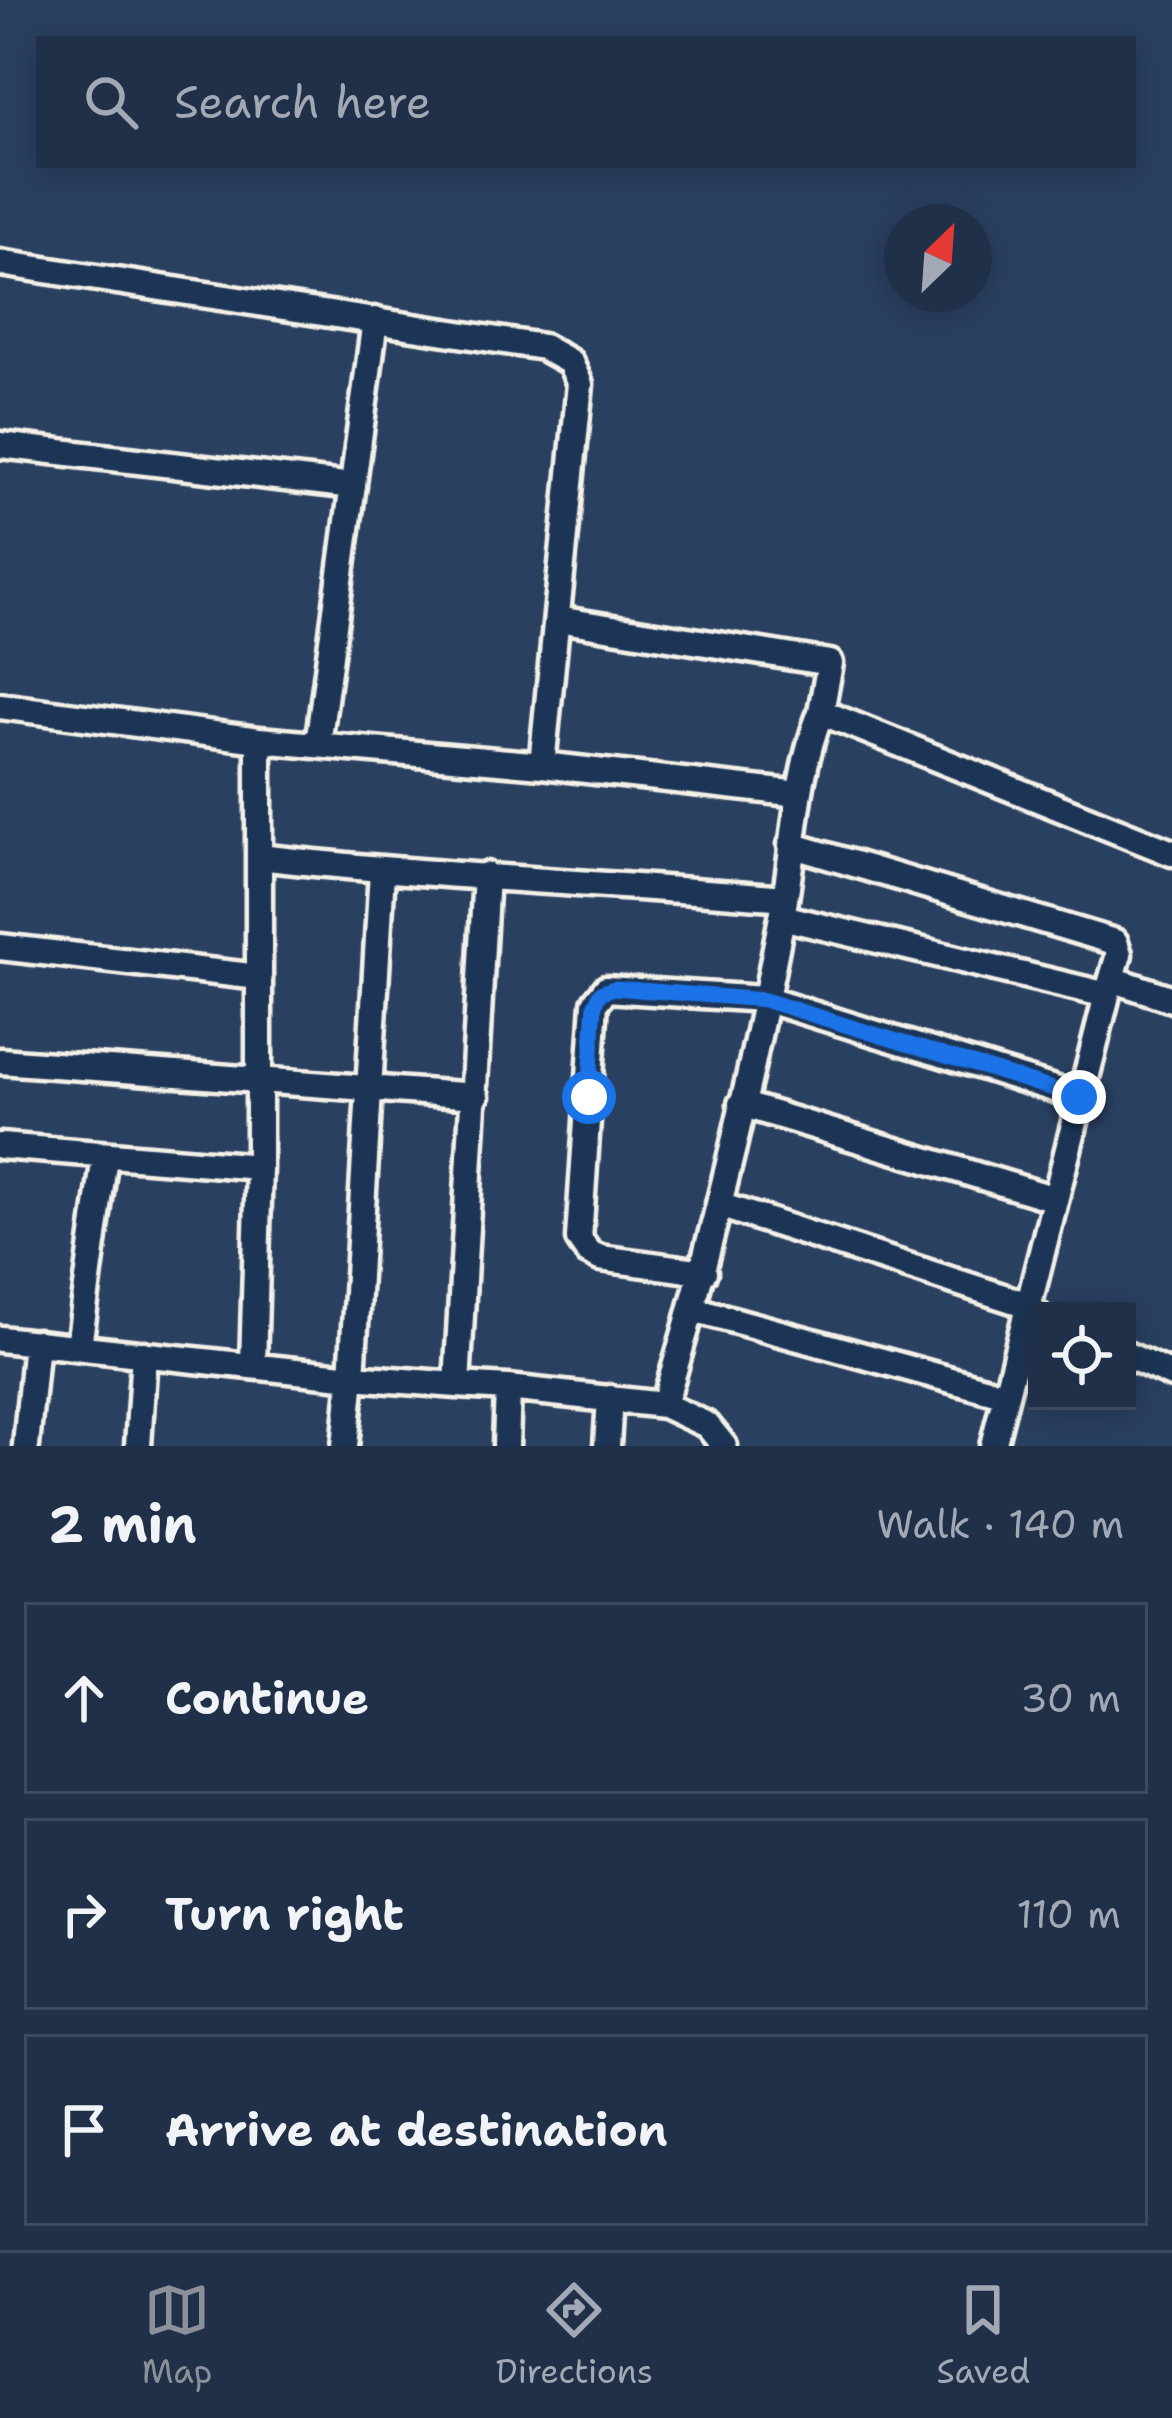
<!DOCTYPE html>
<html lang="en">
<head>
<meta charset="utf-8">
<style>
  :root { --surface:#203048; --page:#28384f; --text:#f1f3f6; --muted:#a2a9b4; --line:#3d4b60; --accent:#8c9099 }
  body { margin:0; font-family:"Shantell Sans",sans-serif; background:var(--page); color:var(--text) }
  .controls { position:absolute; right:36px; bottom:36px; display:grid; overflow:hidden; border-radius:0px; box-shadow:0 6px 30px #0003 }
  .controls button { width:108px; height:108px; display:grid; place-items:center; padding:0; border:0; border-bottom:3px solid var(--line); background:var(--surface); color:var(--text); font:60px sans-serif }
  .compass { position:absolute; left:884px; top:204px; width:108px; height:108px; border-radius:50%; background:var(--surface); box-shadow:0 6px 30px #0003; rotate:25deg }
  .stop { position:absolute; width:36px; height:36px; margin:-27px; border:9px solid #1a73e8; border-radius:50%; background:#fff }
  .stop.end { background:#1a73e8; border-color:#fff; box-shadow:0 3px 12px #0008 }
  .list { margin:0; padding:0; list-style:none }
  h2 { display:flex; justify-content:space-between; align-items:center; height:156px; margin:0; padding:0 48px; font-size:51px }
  h2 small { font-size:39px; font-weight:400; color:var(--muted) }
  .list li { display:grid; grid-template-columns:78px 1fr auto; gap:36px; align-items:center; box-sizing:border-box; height:192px; margin:0 24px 24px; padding:0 24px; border:3px solid var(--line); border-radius:0px }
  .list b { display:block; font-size:45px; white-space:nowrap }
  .list em { font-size:39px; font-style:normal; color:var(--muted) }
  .icon { flex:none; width:66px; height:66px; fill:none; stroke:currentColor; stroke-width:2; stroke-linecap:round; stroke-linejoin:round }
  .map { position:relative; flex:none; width:1172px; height:1446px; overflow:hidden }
  .search { position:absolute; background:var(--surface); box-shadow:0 6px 30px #0003; left:36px; right:36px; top:36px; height:132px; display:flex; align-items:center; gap:30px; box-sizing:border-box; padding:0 42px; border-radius:0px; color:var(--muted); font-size:45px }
  .sheet { height:804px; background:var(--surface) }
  nav { display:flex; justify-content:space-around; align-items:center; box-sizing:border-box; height:168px; border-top:3px solid var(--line); background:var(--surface); font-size:33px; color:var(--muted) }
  nav a { display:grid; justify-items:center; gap:6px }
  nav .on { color:var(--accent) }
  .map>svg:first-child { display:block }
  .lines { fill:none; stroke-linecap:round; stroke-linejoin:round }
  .street-casing { stroke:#f4f1e8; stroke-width:33 }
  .street { stroke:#1d3557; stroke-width:24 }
  .route { stroke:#1a73e8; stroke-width:15 }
</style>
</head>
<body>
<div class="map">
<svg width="1172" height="1446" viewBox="0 0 1172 1446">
  <rect width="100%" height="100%" fill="#2a4060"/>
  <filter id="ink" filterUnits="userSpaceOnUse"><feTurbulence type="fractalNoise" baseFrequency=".00833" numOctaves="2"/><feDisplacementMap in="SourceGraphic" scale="24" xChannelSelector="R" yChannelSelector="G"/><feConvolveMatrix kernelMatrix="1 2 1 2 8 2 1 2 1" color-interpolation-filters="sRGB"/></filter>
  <g filter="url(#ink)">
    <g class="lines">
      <defs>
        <path id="street" d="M 0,263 L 543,347 L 570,362 L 580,384 L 542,765
          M 0,445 L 353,486
          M 557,619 L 830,663 L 821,712
          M 0,706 L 259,740 L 259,1167 L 253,1365
          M 259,740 L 542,765 L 799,794
          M 318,745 L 375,320
          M 791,845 L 1115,942 L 1119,954 L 1107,995
          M 259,857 C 433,877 609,883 785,898
          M 382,871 L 352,1377 L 457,1385 L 486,875
          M 782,917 L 1107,995 L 993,1446
          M 0,947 L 259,977
          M 1112,979 L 1172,999
          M 0,1061 L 476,1096
          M 741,1104 L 1055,1199
          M 0,1146 L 259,1167
          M 719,1205 L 1028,1305 L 1037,1314
          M 704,1272 L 600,1258 L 588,1252 L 579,1239 L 595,1003 L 606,989 L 764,999 L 1080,1097
          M 693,1309 L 1006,1395
          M 0,1339 L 352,1377 L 345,1446
          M 79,1346 L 105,1156
          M 1127,1355 L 1172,1375
          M 457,1385 L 508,1388 L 506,1446
          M 508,1388 L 664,1405 C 712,1245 751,1081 782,917 C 795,849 795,777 821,712 L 1172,853
          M 664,1405 L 707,1425 L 724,1446
          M 26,1446 L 36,1342
          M 138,1446 L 144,1354
          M 607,1446 L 610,1398"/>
      </defs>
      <use href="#street" class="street-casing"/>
      <use href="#street" class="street"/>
    </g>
  </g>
  <g class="lines" filter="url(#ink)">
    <path class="route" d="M 589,1097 L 595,1004 L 600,993 L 614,988 L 764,1000 L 1079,1097"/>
  </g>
</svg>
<div class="controls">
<button><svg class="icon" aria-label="locate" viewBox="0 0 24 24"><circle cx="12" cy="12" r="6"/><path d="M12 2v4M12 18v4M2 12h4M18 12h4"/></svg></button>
</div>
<svg class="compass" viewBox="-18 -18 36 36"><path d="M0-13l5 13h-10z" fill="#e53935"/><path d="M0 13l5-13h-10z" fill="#a2a9b4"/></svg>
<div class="stop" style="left:589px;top:1097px"></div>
<div class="stop end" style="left:1079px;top:1097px"></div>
<div class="search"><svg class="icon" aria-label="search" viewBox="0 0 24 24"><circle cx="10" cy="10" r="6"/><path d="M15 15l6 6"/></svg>Search here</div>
</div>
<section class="sheet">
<h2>2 min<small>Walk · 140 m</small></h2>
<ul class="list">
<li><svg class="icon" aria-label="ahead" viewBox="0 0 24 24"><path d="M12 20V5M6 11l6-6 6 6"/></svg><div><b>Continue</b></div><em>30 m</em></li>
<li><svg class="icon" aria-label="right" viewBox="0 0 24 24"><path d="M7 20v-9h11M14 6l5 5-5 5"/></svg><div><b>Turn right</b></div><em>110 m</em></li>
<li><svg class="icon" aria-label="arrive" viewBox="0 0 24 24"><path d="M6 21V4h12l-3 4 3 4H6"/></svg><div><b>Arrive at destination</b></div></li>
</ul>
</section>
<nav>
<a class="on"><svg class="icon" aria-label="map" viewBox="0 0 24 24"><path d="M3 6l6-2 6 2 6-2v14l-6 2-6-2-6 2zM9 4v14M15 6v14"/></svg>Map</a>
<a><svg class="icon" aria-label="directions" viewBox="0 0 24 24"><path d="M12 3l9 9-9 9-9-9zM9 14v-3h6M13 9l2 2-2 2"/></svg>Directions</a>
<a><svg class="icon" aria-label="saved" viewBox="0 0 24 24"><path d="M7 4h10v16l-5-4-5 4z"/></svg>Saved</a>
</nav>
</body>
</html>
